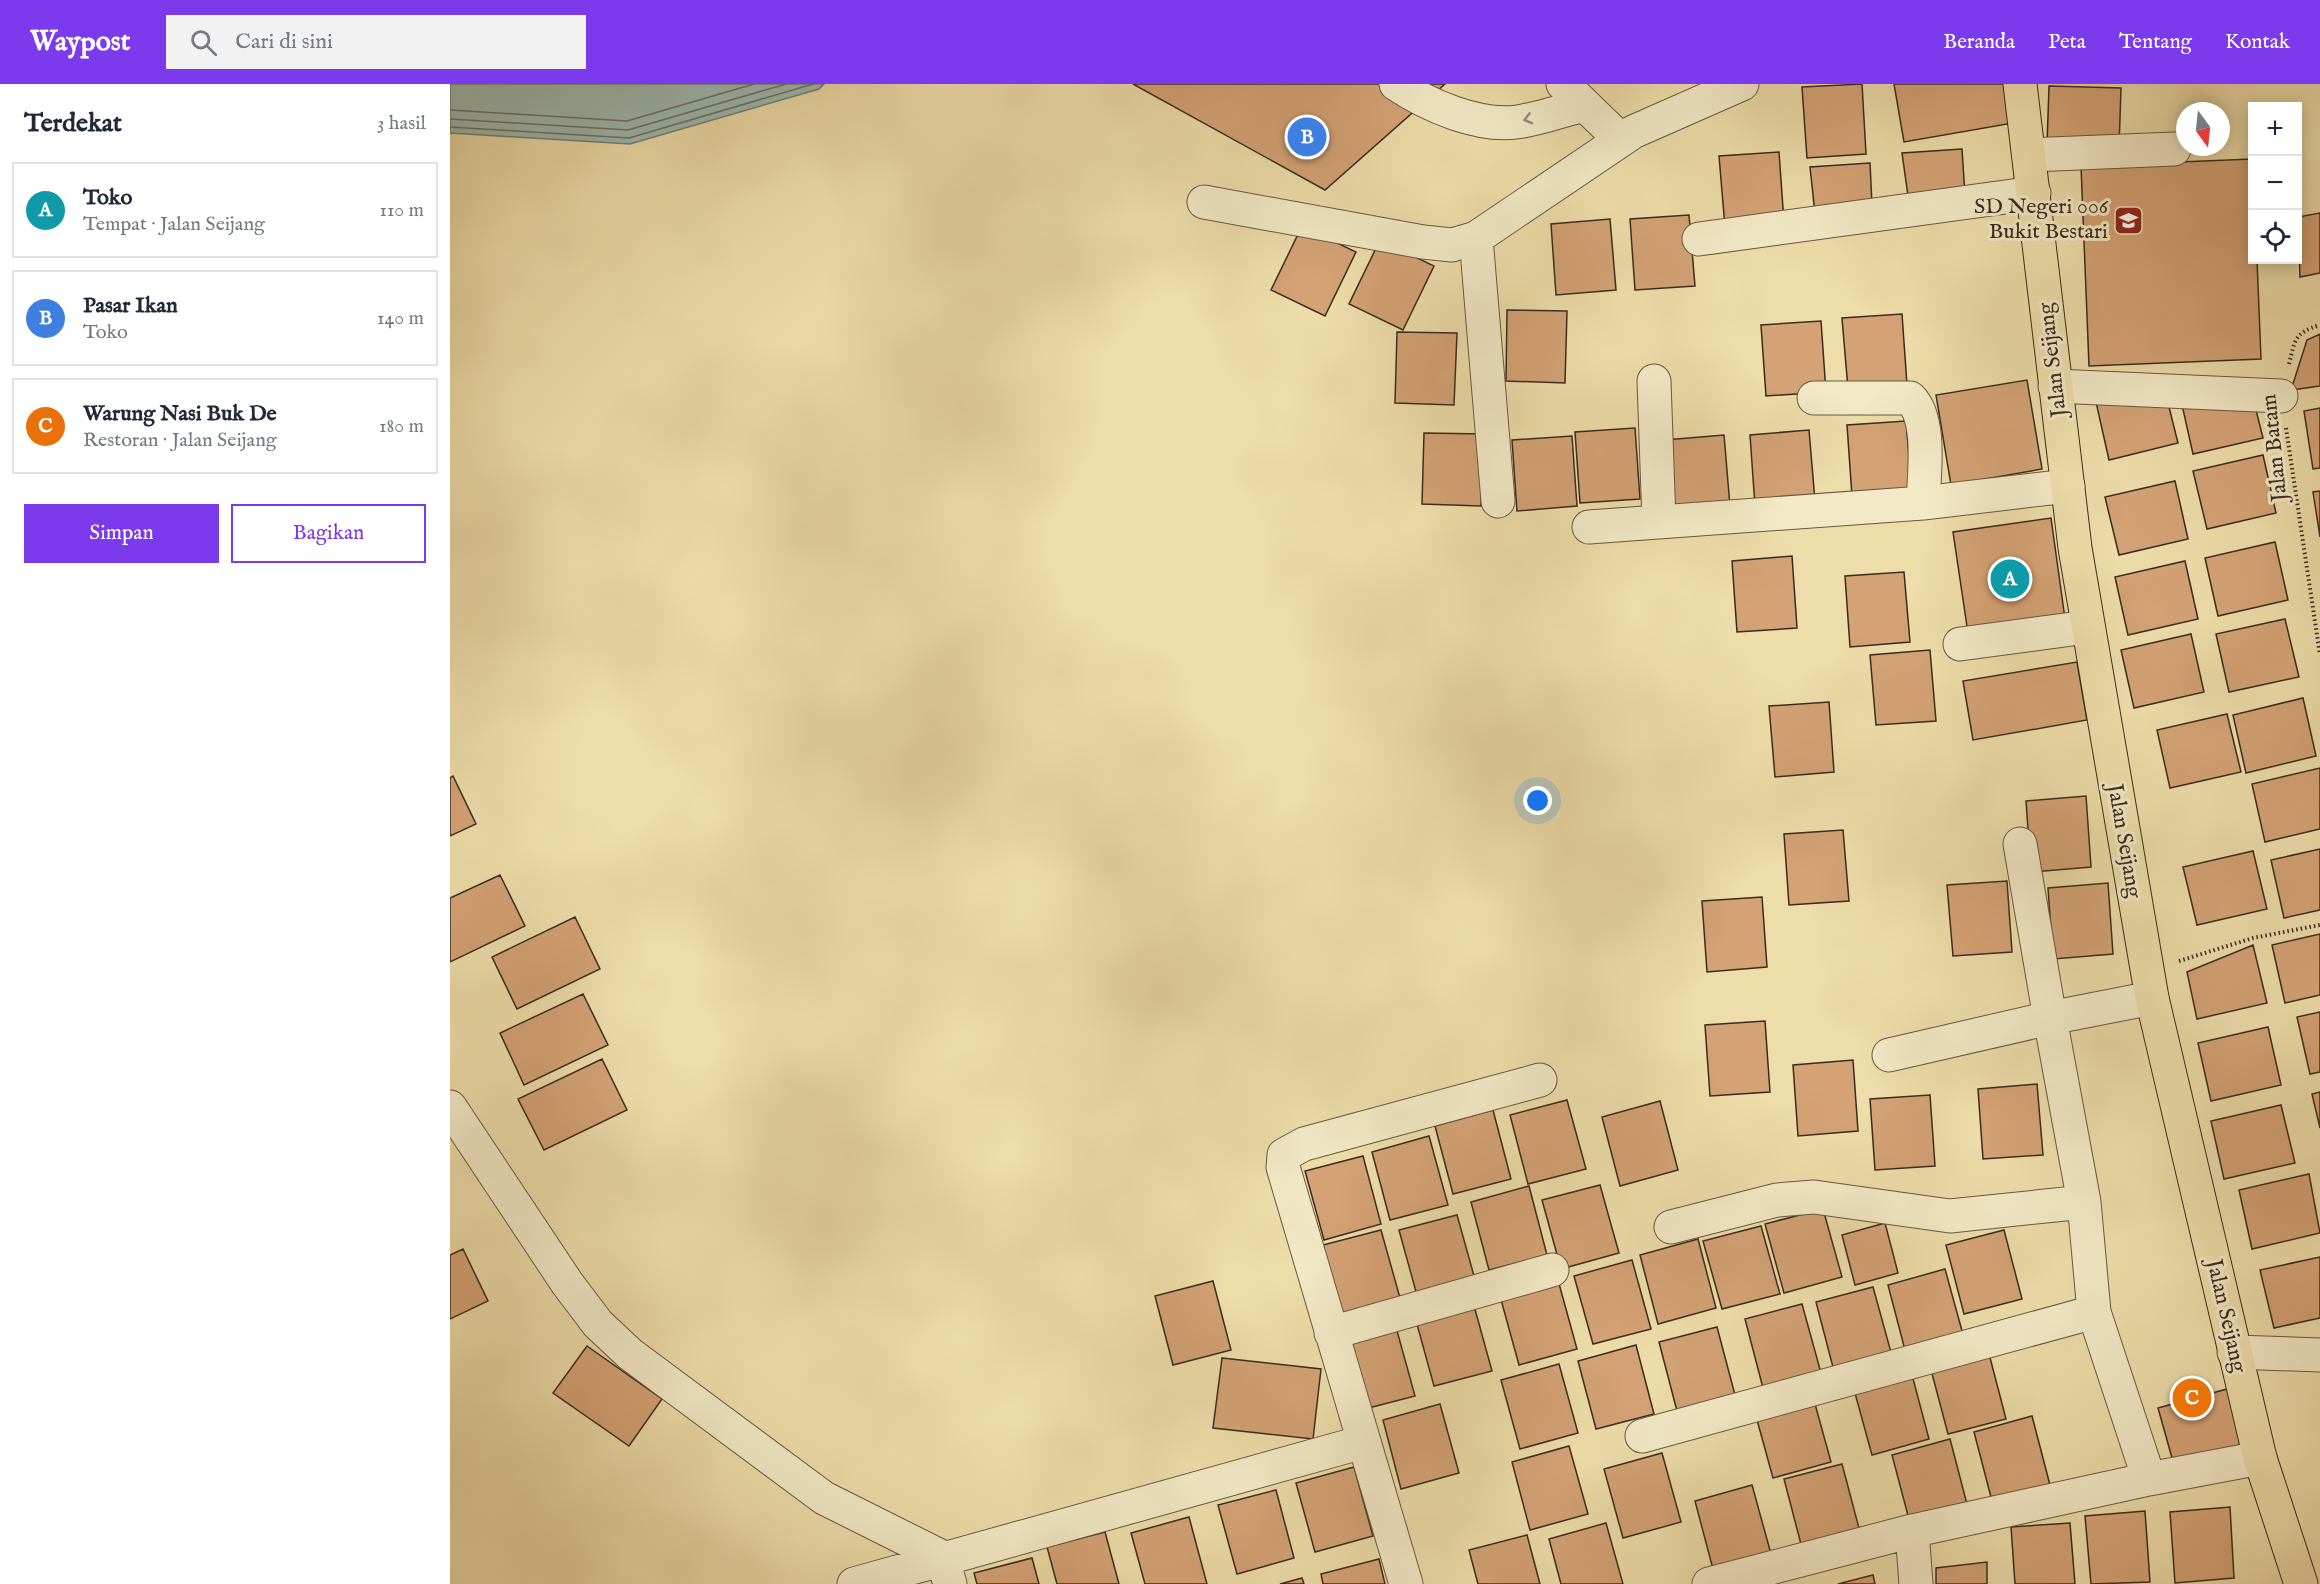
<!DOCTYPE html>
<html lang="id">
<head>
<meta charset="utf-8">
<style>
  :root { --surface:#fff; --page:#f2f2f3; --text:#1f2937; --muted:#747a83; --line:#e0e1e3; --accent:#7c3aed }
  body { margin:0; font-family:"IM FELL English",serif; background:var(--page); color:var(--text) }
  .controls { position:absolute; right:18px; top:18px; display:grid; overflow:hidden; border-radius:0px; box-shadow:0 3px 15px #0003 }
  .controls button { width:54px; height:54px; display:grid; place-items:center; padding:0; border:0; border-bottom:2px solid var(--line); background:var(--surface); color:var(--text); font:30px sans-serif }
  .compass { position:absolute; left:1726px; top:18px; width:54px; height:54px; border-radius:50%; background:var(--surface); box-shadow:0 3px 15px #0003; rotate:165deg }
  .you { position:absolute; left:1088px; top:717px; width:21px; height:21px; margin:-15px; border:4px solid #fff; border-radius:50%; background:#1a73e8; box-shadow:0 0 0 9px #1a73e833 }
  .badge { display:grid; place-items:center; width:39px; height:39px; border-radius:50%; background:var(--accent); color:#fff; font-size:20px; font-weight:700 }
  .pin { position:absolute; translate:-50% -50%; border:3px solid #fff; box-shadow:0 2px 6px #0006 }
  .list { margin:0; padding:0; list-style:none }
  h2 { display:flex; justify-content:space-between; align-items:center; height:78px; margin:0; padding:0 24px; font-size:26px }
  h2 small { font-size:20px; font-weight:400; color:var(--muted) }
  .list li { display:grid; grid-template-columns:39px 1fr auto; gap:18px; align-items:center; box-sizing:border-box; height:96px; margin:0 12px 12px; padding:0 12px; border:2px solid var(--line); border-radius:0px }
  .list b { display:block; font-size:22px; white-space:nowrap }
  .list p { margin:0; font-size:20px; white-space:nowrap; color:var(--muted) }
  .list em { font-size:20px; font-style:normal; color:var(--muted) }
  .actions { display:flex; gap:12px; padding:18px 24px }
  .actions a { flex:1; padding:14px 0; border:2px solid var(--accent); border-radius:0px; text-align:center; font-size:21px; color:var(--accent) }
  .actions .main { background:var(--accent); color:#fff }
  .icon { flex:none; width:33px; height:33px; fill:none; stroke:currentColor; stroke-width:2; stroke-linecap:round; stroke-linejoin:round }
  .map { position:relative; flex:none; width:1870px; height:1500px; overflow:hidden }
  header { display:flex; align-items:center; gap:36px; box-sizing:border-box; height:84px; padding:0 30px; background:var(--accent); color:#fff }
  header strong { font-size:28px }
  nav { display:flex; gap:33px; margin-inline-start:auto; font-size:21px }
  .search { width:420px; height:54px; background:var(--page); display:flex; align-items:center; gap:15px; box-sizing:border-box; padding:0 21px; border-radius:0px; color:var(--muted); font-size:22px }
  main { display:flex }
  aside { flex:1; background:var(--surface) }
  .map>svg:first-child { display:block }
  .water { fill:#9cbab1; stroke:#748177; stroke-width:1.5 }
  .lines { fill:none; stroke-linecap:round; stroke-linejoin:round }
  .shore { stroke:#6a7268; stroke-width:1.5 }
  .building { fill:#d4a274; stroke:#392b20; stroke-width:1.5 }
  .minor-casing { stroke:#665842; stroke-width:35 }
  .primary-casing { stroke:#392b20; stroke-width:35 }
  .path { stroke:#392b20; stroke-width:4; stroke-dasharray:1.5 3; stroke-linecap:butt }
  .minor { stroke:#f3e9c7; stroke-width:33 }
  .primary { stroke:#eddda9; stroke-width:33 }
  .oneway { stroke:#968a74 }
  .labels { text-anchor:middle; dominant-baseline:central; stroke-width:6; stroke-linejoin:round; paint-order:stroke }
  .poi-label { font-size:22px; fill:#392b20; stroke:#f3e9c7; text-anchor:end }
  .street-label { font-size:22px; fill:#392b20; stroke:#f3e9c7 }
</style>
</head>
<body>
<header>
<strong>Waypost</strong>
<div class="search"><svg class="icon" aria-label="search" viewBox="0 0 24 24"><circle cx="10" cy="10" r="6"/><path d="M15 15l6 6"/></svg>Cari di sini</div>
<nav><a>Beranda</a><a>Peta</a><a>Tentang</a><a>Kontak</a></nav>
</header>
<main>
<aside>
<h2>Terdekat<small>3 hasil</small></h2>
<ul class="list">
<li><span class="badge" style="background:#0f9aa8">A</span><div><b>Toko</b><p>Tempat · Jalan Seijang</p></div><em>110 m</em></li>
<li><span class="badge" style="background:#3f7fe0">B</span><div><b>Pasar Ikan</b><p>Toko</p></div><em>140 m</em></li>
<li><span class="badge" style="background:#e8710a">C</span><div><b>Warung Nasi Buk De</b><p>Restoran · Jalan Seijang</p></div><em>180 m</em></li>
</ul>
<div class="actions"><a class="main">Simpan</a><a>Bagikan</a></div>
</aside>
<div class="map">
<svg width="1870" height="1500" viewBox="0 0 1870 1500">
  <rect width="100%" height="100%" fill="#eddda9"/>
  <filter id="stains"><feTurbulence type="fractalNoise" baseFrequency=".00333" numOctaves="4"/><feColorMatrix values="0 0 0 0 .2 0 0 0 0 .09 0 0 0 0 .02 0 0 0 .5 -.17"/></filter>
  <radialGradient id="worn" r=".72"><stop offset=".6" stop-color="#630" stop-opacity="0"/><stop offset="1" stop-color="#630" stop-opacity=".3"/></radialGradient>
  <path class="water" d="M 0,0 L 374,0 L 369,5 L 180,60 L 0,49 Z"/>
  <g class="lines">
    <path class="shore" d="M 0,26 L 177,37 L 304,0
      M 0,35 L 178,46 L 336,0
      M 0,43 L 179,54 L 363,0"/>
  </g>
  <path class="building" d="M 683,0 L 995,0 L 875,106 Z
    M 1412,0 L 1416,70 L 1357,74 L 1352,3 Z
    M 1444,0 L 1562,0 L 1569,38 L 1454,58 Z
    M 1599,2 L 1671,4 L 1669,64 L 1597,61 Z
    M 1512,65 L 1515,111 L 1459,119 L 1452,69 Z
    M 1329,68 L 1334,138 L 1275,143 L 1269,72 Z
    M 1802,75 L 1802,176 L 1807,176 L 1811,275 L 1639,282 L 1631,82 Z
    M 1420,79 L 1422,121 L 1365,130 L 1360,83 Z
    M 1870,129 L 1870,189 L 1850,193 L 1848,133 Z
    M 1239,131 L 1245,202 L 1185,206 L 1180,135 Z
    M 1160,135 L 1166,206 L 1106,211 L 1101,140 Z
    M 852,142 L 906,168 L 875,232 L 821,206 Z
    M 930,156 L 984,182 L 953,246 L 899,220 Z
    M 1057,226 L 1117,227 L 1115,299 L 1056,297 Z
    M 1452,230 L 1457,301 L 1398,305 L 1392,234 Z
    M 1371,237 L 1376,308 L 1316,312 L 1311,241 Z
    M 947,248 L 1007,249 L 1004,321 L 945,319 Z
    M 1870,250 L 1870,302 L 1841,306 L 1857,256 Z
    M 1577,296 L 1592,385 L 1501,401 L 1486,311 Z
    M 1730,312 L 1805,322 L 1813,354 L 1743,370 Z
    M 1717,315 L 1728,359 L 1659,376 L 1646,318 Z
    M 1870,324 L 1870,384 L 1863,385 L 1854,327 Z
    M 1456,337 L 1462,408 L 1402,412 L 1397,341 Z
    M 1185,344 L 1190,415 L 1130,419 L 1125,348 Z
    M 1359,346 L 1365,417 L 1305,422 L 1300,351 Z
    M 974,349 L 1034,350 L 1031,422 L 972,420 Z
    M 1274,351 L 1280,422 L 1220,427 L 1215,356 Z
    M 1122,352 L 1127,422 L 1067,427 L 1062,356 Z
    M 1813,371 L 1826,429 L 1757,445 L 1743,387 Z
    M 1725,397 L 1738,455 L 1669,471 L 1655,413 Z
    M 1870,407 L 1870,453 L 1863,408 Z
    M 1601,434 L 1616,542 L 1519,556 L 1503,448 Z
    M 1825,458 L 1838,516 L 1768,532 L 1755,474 Z
    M 1342,472 L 1347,544 L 1287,548 L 1282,477 Z
    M 1735,477 L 1748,535 L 1678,551 L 1665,493 Z
    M 1454,488 L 1460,558 L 1400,563 L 1395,492 Z
    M 1835,535 L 1849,593 L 1779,608 L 1766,550 Z
    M 1741,550 L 1754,608 L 1684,624 L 1671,566 Z
    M 1480,566 L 1486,637 L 1426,641 L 1420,571 Z
    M 1627,578 L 1637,636 L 1523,656 L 1513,597 Z
    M 1853,614 L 1866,672 L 1796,689 L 1783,631 Z
    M 1379,618 L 1384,688 L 1325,693 L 1319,622 Z
    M 1777,630 L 1791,688 L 1720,704 L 1707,646 Z
    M 1870,684 L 1870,745 L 1815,758 L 1802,700 Z
    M 3,692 L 26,740 L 0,752 L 0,694 Z
    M 1636,712 L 1641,783 L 1581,788 L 1576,717 Z
    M 1393,746 L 1399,817 L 1339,821 L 1334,750 Z
    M 1870,765 L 1870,826 L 1834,834 L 1821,776 Z
    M 1803,767 L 1817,825 L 1747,841 L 1733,783 Z
    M 50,791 L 75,842 L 0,878 L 0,814 Z
    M 1557,797 L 1562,868 L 1503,872 L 1497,801 Z
    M 1658,799 L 1663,870 L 1603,875 L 1598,804 Z
    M 1312,813 L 1317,883 L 1257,888 L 1252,817 Z
    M 125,833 L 150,885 L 67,925 L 42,873 Z
    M 1870,850 L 1870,911 L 1835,919 L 1822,861 Z
    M 1803,861 L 1817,919 L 1747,935 L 1737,888 Z
    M 133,910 L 158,961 L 74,1001 L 50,949 Z
    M 1870,928 L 1870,988 L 1860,990 L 1847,933 Z
    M 1315,937 L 1320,1008 L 1260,1012 L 1255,941 Z
    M 1818,943 L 1831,1001 L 1761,1017 L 1748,959 Z
    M 152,975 L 177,1026 L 94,1066 L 68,1015 Z
    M 1403,976 L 1408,1047 L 1348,1052 L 1343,981 Z
    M 1587,1000 L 1593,1071 L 1533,1075 L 1528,1005 Z
    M 1870,1008 L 1870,1044 L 1862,1010 Z
    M 1480,1011 L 1485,1082 L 1425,1086 L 1420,1015 Z
    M 1117,1016 L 1136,1085 L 1078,1100 L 1060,1031 Z
    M 1210,1017 L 1228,1086 L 1170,1102 L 1152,1033 Z
    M 1831,1021 L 1845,1079 L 1774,1095 L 1761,1037 Z
    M 1043,1026 L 1061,1095 L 1003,1110 L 985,1042 Z
    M 979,1052 L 998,1121 L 940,1136 L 922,1068 Z
    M 913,1072 L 931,1140 L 874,1156 L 855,1087 Z
    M 1859,1090 L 1870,1149 L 1802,1165 L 1789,1106 Z
    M 1150,1101 L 1169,1169 L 1111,1185 L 1092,1116 Z
    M 1079,1102 L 1097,1171 L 1039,1186 L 1021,1118 Z
    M 1373,1125 L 1392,1193 L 1334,1209 L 1315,1140 Z
    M 1007,1131 L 1026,1199 L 968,1215 L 949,1146 Z
    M 1435,1139 L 1448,1189 L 1405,1201 L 1392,1151 Z
    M 1311,1142 L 1330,1210 L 1272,1225 L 1253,1157 Z
    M 931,1146 L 950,1214 L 892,1230 L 873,1161 Z
    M 1554,1146 L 1572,1215 L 1514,1230 L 1496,1161 Z
    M 1248,1155 L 1266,1224 L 1208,1240 L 1190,1171 Z
    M 13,1165 L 38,1217 L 0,1235 L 0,1171 Z
    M 1870,1173 L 1870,1234 L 1824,1244 L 1810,1186 Z
    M 1182,1176 L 1201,1245 L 1143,1260 L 1124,1192 Z
    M 1495,1185 L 1514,1254 L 1456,1270 L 1438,1201 Z
    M 1108,1196 L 1127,1265 L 1069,1281 L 1050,1212 Z
    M 763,1197 L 781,1266 L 723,1281 L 705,1212 Z
    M 1423,1203 L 1442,1272 L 1384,1287 L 1366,1218 Z
    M 1023,1218 L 1042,1287 L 984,1302 L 965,1233 Z
    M 1352,1220 L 1371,1289 L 1313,1304 L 1295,1235 Z
    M 946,1243 L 965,1312 L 907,1327 L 889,1258 Z
    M 1267,1243 L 1285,1311 L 1227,1327 L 1209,1258 Z
    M 1186,1261 L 1204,1330 L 1146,1345 L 1128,1277 Z
    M 137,1262 L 212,1315 L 179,1362 L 103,1309 Z
    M 1538,1266 L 1556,1335 L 1498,1350 L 1480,1282 Z
    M 772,1274 L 871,1285 L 863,1355 L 763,1344 Z
    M 1109,1280 L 1128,1349 L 1070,1365 L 1051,1296 Z
    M 1461,1287 L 1479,1355 L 1422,1371 L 1403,1302 Z
    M 1777,1305 L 1794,1362 L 1724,1381 L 1708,1324 Z
    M 1362,1309 L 1381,1378 L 1323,1394 L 1304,1325 Z
    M 990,1320 L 1009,1389 L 951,1405 L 933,1336 Z
    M 1582,1332 L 1600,1401 L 1542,1417 L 1524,1348 Z
    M 1500,1355 L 1518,1424 L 1460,1439 L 1442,1371 Z
    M 1119,1362 L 1138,1430 L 1080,1446 L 1062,1378 Z
    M 1212,1369 L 1231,1438 L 1173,1454 L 1154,1385 Z
    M 1392,1380 L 1410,1448 L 1352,1464 L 1334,1395 Z
    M 904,1383 L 923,1452 L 865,1468 L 846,1399 Z
    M 1302,1401 L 1321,1470 L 1263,1485 L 1245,1417 Z
    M 826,1406 L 844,1474 L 787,1490 L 768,1421 Z
    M 1780,1423 L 1784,1494 L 1725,1499 L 1720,1428 Z
    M 1695,1427 L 1700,1498 L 1641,1500 L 1635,1432 Z
    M 739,1433 L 757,1500 L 695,1500 L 681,1449 Z
    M 1156,1439 L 1173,1500 L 1111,1500 L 1099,1455 Z
    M 1620,1439 L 1625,1500 L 1565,1500 L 1561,1443 Z
    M 655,1448 L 669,1500 L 607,1500 L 597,1463 Z
    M 1077,1451 L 1090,1500 L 1028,1500 L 1019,1466 Z
    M 582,1474 L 589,1500 L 527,1500 L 524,1489 Z
    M 929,1475 L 935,1500 L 873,1500 L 871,1490 Z
    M 1537,1478 L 1537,1500 L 1486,1500 L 1486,1484 Z
    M 1423,1491 L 1425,1500 L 1388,1500 Z
    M 852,1494 L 854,1500 L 830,1500 Z"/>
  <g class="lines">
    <defs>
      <path id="minor" d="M 946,0 C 979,22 1028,43 1067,38 C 1090,35 1113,26 1134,21
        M 1113,0 L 1171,56
        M 1579,71 L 1724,65
        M 754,118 L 973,158 L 1002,161 L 1026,154 L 1183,48 L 1292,0
        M 1026,154 L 1048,417
        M 1249,155 L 1584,109
        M 1204,297 L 1209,438
        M 1605,302 L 1831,312
        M 1364,314 L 1460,314 C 1482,335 1474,390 1473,419
        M 1139,443 L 1473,419 L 1618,402
        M 1510,560 L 1637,543
        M 1570,760 L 1600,934 L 1702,914
        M 1439,971 L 1600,934 L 1634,1118 L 1644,1228 L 1699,1395
        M 0,1023 L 117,1199 L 148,1240 L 180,1270 L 374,1414 L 492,1473 L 500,1500
        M 1221,1143 L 1327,1116 L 1364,1113 L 1500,1132 L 1634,1118
        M 881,1249 L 1102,1186
        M 1784,1268 L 1870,1271
        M 1192,1352 L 1644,1228
        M 1462,1447 L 1466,1500
        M 404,1500 L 913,1358
        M 956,1500 L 833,1083 L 834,1071 L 854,1060 L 1090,996
        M 1259,1500 L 1462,1447 L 1699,1395 L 1810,1374"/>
      <path id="primary" d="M 1570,0 L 1625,464 L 1702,914 L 1810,1374 L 1851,1500"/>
    </defs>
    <use href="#minor" class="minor-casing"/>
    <use href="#primary" class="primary-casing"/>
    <path class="path" d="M 1839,280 C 1845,256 1844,249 1870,241
      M 1836,344 L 1870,571
      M 1729,877 L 1803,854 L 1870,841"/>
    <use href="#minor" class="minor"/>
    <use href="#primary" class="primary"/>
  </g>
  <defs><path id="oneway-chevron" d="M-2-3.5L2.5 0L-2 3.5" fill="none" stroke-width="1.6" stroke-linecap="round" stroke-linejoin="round" transform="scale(1.5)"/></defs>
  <use class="oneway" href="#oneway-chevron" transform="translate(1078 35) rotate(166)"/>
  <defs>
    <symbol id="school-square" viewBox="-11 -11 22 22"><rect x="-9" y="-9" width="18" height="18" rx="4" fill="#8f2418" stroke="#f3e9c7"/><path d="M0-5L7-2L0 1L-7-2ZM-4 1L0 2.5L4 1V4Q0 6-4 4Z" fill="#fff"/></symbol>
  </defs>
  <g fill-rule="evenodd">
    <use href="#school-square" x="1662" y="120" width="33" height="33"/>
  </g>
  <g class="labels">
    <g class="poi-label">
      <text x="1658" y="123">SD Negeri 006<tspan x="1658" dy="25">Bukit Bestari</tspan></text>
    </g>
    <g class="street-label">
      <text transform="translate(1603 276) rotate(-97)">Jalan Seijang</text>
      <text transform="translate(1825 364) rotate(-96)">Jalan Batam</text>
      <text transform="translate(1674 757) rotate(80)">Jalan Seijang</text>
      <text transform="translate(1776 1232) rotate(77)">Jalan Seijang</text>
    </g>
  </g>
  <rect width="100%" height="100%" filter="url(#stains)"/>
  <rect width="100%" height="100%" fill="url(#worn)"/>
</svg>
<div class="controls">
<button>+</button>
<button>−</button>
<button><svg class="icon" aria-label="locate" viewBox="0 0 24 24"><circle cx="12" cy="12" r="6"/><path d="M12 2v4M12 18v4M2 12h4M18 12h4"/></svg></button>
</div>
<svg class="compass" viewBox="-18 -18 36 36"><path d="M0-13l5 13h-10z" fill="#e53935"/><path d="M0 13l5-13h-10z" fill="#747a83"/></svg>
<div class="you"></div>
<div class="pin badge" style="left:1560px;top:495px;background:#0f9aa8">A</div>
<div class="pin badge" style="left:857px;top:53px;background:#3f7fe0">B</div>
<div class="pin badge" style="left:1742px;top:1314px;background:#e8710a">C</div>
</div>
</main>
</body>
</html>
